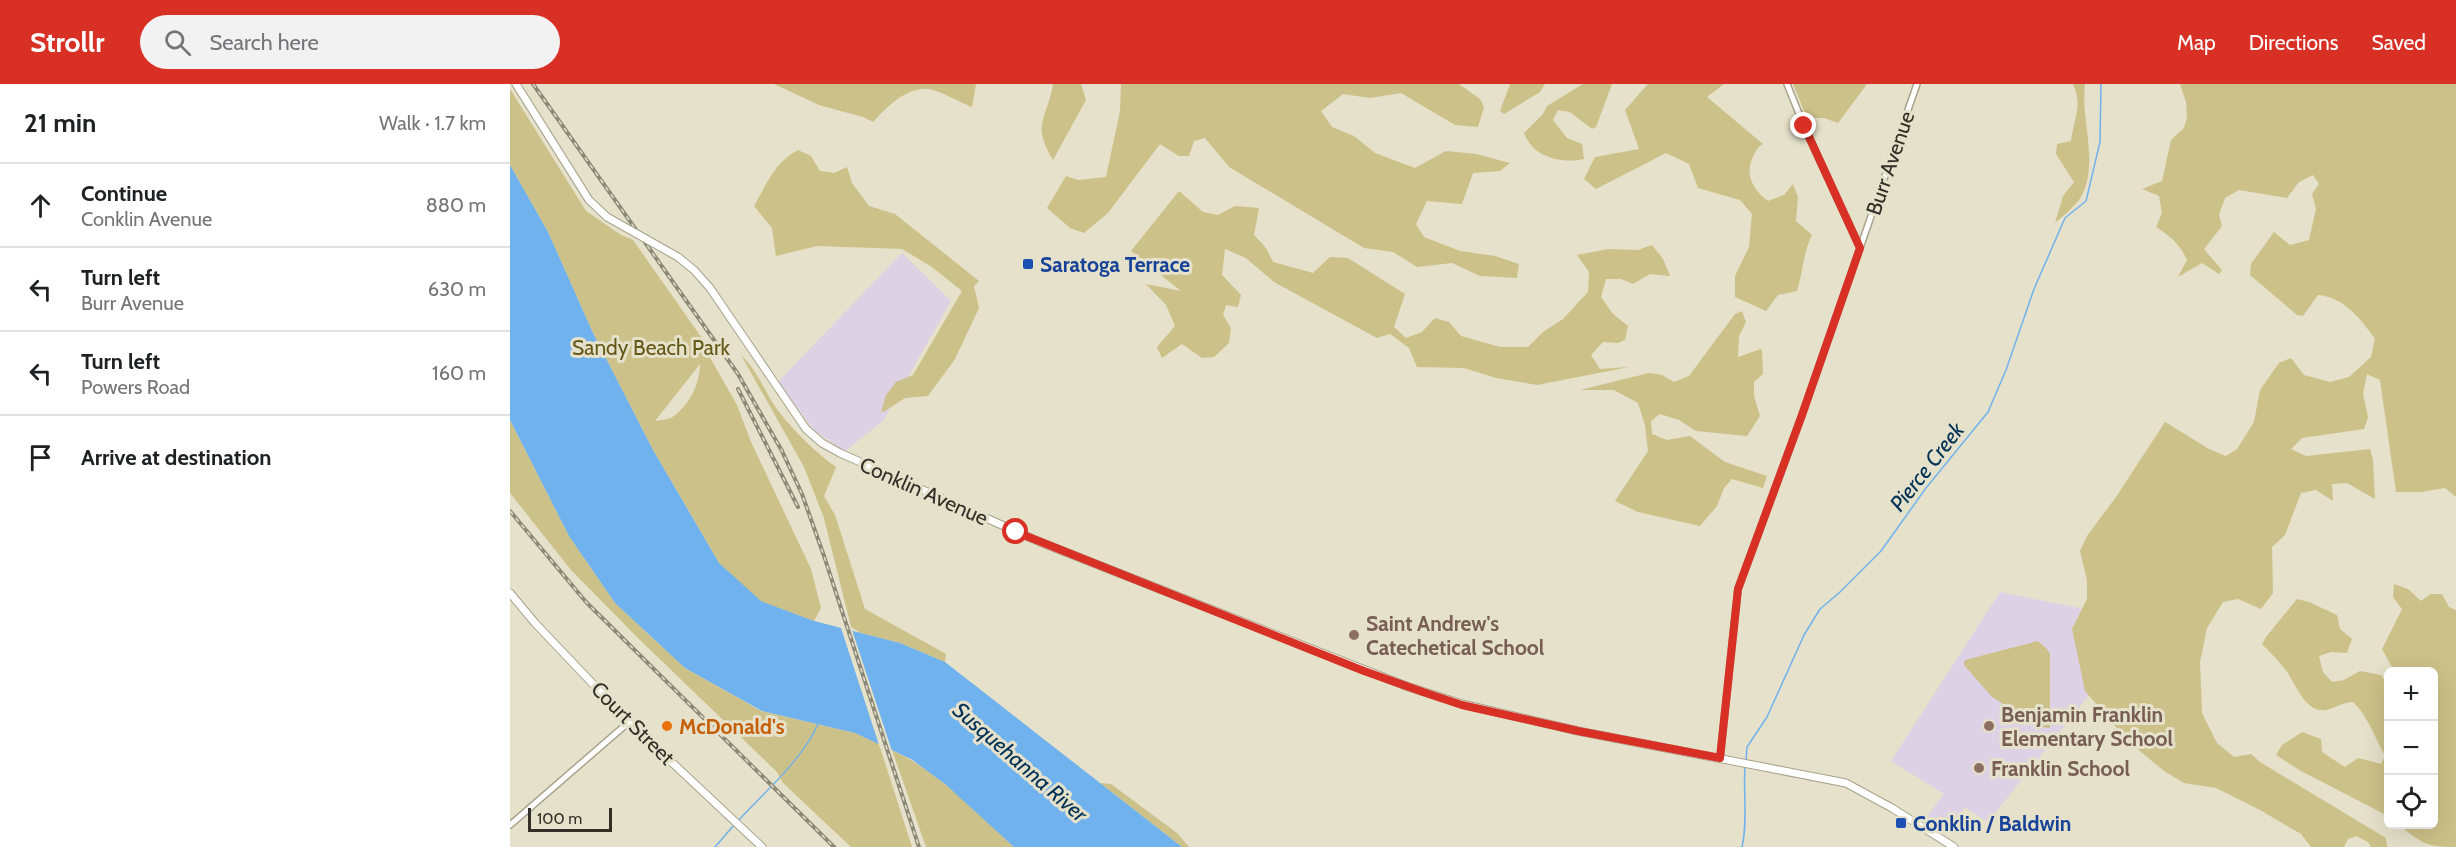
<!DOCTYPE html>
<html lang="en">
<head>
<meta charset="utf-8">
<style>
  :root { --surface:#fff; --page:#f2f2f2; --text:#202124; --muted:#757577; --line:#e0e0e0; --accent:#d93025 }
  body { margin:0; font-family:Cabin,sans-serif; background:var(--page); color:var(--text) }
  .controls { position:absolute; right:18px; bottom:18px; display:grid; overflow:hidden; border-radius:9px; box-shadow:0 6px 24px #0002 }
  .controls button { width:54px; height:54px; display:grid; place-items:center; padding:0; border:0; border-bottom:2px solid var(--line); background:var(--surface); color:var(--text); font:30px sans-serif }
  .scale { position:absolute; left:18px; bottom:15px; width:84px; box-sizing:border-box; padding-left:6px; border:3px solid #312f27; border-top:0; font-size:16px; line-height:21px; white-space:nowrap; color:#312f27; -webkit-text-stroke:4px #e5e1ca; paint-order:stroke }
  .stop { position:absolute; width:18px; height:18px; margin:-14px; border:4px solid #d93025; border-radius:50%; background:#fff }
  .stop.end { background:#d93025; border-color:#fff; box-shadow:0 2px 6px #0008 }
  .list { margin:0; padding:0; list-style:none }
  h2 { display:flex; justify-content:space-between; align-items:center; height:78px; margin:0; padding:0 24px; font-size:26px }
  h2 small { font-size:20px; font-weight:400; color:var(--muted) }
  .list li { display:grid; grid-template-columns:39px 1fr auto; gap:18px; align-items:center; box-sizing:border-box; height:84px; padding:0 24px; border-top:2px solid var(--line) }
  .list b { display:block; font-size:22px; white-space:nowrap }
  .list p { margin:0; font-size:20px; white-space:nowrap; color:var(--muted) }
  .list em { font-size:20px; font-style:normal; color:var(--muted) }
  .icon { flex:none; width:33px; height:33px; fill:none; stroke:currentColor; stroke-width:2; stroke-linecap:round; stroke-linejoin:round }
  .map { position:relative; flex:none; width:1946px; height:763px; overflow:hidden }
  header { display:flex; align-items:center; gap:36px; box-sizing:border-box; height:84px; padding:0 30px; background:var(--accent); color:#fff }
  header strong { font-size:28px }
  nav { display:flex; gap:33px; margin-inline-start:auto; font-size:21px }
  .search { width:420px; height:54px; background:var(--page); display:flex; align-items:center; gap:15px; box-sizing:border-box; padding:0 21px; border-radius:33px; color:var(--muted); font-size:22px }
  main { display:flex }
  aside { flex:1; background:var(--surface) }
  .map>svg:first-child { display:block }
  .industrial { fill:#ddd1e6 }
  .education { fill:#ddd1e5 }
  .green { fill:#ccc188; fill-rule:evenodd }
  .water { fill:#70b2ed }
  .pier { fill:#e5e1ca }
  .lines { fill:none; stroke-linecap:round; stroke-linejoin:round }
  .stream { stroke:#70b2ed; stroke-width:1.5 }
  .minor-casing { stroke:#a6a28c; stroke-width:8 }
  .major-casing { stroke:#a6a28c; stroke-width:9 }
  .minor { stroke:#fff; stroke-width:5 }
  .major { stroke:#fff; stroke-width:7 }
  .rail-casing { stroke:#8b8878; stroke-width:4 }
  .rail { stroke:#e5e1ca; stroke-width:1.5; stroke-dasharray:4.5; stroke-linecap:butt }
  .major-bridge-casing { stroke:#a6a28c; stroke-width:9; stroke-linecap:butt }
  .major-bridge { stroke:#fff; stroke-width:7 }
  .route { stroke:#d93025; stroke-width:8 }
  .transit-dot { fill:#1a4fb4; stroke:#e5e1ca; stroke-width:2 }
  .education-dot { fill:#8d6e63; stroke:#e5e1ca; stroke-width:2 }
  .food-dot { fill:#e8710a; stroke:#e5e1ca; stroke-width:2 }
  .labels { text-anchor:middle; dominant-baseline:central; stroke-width:6; stroke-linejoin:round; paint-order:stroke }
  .street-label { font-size:21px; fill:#312f27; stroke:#e5e1ca }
  .transit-label { font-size:21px; font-weight:bold; fill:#164399; stroke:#e5e1ca; text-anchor:start }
  .park-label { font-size:21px; fill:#645817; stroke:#e5e1ca }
  .education-label { font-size:21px; font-weight:bold; fill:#785e54; stroke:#e5e1ca; text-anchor:start }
  .food-label { font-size:21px; font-weight:bold; fill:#c56008; stroke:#e5e1ca; text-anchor:start }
  .water-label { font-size:22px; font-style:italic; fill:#003156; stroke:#e5e1ca }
</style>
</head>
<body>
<header>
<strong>Strollr</strong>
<div class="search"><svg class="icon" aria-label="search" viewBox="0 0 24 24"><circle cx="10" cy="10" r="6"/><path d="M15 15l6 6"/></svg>Search here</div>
<nav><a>Map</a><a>Directions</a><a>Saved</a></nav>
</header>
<main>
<aside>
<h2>21 min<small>Walk · 1.7 km</small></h2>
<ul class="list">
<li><svg class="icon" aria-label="ahead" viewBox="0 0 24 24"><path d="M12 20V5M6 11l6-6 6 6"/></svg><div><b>Continue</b><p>Conklin Avenue</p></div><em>880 m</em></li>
<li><svg class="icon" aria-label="left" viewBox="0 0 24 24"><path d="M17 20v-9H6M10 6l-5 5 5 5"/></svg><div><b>Turn left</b><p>Burr Avenue</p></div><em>630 m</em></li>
<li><svg class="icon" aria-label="left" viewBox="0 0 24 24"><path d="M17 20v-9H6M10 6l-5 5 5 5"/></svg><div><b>Turn left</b><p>Powers Road</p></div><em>160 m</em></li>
<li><svg class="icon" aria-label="arrive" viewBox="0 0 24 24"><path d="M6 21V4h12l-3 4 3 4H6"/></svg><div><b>Arrive at destination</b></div></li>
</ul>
</aside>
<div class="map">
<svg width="1946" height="763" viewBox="0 0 1946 763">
  <rect width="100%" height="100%" fill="#e5e1ca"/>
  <path class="industrial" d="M 392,169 L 441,217 L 373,337 L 335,367 L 305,347 L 268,298 Z"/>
  <path class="education" d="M 1490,508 L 1574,525 L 1583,606 L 1478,738 L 1455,723 L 1435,750 L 1414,737 L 1434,710 L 1381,677 Z"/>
  <path class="green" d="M 264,0 L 466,0 L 462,23 C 451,19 429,6 418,5 C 396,3 376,24 363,38 L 353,33 L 309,21 Z
    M 543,0 L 571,0 L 576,16 L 543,76 C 521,40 537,36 543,0 Z
    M 611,0 L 949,0 L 970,15 L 974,23 L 968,43 L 945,41 L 891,9 L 860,14 L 833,10 L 811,27 L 822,43 L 844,52 L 865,69 L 905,84 L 936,67 L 966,70 L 1000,79 L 990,87 L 963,89 L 952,120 L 917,117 L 906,140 L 914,153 L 950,167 L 985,172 L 1009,180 L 1007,194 L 970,192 L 942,179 L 907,183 L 883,168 L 854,164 L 719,83 L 695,54 L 684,57 L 679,72 L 669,72 L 650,60 L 598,129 L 574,149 L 560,144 L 537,124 L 556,92 L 568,96 L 596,93 L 610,27 Z
    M 1000,0 L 1035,0 L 1030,8 L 994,30 L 990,27 Z
    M 1073,0 L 1102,0 L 1086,43 L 1082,45 L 1060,28 L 1048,26 L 1043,36 L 1057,54 L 1072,60 L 1074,75 C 1050,80 1023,73 1014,49 L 1033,30 L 1037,22 Z
    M 1138,0 L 1214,0 L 1197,13 L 1253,60 C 1246,64 1245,69 1242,75 C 1235,92 1244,107 1258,117 L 1274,111 L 1283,100 L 1288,113 L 1286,137 L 1302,151 C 1293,169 1293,188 1287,207 L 1268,211 L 1256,227 L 1225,213 L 1225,192 L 1239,163 L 1242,130 L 1230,116 L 1188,104 L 1179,80 L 1156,69 L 1086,105 L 1074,95 L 1085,73 L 1129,65 L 1115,26 Z
    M 1283,0 L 1357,0 L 1328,39 L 1314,34 L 1297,34 Z
    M 1563,0 L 1575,0 C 1570,36 1591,83 1569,116 C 1563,124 1553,132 1545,139 L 1553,112 L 1564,98 L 1546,70 L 1547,60 L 1561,57 C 1564,34 1573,22 1563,0 Z
    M 1670,0 L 1946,0 L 1946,413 L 1935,404 L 1911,408 L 1886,408 L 1870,296 L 1857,290 L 1853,310 L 1858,333 L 1854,345 L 1792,354 L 1781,365 L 1796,372 L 1860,365 L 1863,376 L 1865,415 L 1837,399 L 1822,400 L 1823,417 L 1806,406 L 1791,409 L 1775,451 L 1762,463 L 1763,509 L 1751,525 L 1728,515 L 1713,518 L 1697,544 L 1690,578 L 1692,629 L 1707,659 L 1724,673 L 1741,670 L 1750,678 L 1876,754 L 1877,763 L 1861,763 L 1858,758 L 1846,752 L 1838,755 L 1834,763 L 1801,763 L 1791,750 L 1750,726 L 1706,704 L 1674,699 L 1654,687 L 1619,658 L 1575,607 L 1562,545 L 1577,515 L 1577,496 L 1570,467 L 1577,452 L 1606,413 L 1655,338 L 1699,365 L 1716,372 L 1727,365 L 1744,338 L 1750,306 L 1769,279 L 1781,274 L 1794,291 L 1820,298 L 1839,293 L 1861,273 L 1865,255 C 1851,235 1834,213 1808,211 L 1793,232 L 1787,231 L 1740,191 L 1741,180 L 1764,148 L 1780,161 L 1799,156 L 1806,125 L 1802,110 L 1809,100 L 1803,91 L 1789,98 L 1777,114 L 1729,106 L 1715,114 L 1709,131 L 1712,142 L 1694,165 L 1712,186 L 1709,190 L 1692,179 L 1668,193 L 1677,176 C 1670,160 1661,153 1646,143 L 1652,129 L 1649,112 L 1632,105 L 1652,97 L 1661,56 L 1674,44 L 1677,33 L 1676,18 Z
    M 0,5 L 76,127 L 111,151 L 123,156 L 201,267 L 198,270 L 227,321 L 241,358 L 301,485 L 311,524 L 304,537 L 250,517 L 209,479 L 143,366 L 83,249 L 38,148 L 0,81 ZM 190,280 C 190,299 180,320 164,332 C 159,336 151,336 145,337 Z
    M 288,66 L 301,72 L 310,87 L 324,89 L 337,83 L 342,99 L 359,122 L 385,130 L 469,197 L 464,202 L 469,224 L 445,275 L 418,312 L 395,314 L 375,327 L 371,328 L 376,311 L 386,298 L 403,291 L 452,207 L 422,183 L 392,165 L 307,162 L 266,172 L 262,144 L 244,122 C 256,101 265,78 288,66 Z
    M 669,107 L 693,128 L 708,131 L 725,122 L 749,124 L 744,151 L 756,164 L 763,178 L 803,189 L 820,173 L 838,174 L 895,210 L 884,243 L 896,254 L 912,248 L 925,234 L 939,238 L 951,252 L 990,263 L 1018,263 L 1033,248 L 1053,235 L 1078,208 L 1079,188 L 1067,171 L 1098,165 L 1128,166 L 1142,161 L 1153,175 L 1160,192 L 1140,190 L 1123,200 L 1111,195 L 1096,195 L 1091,213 L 1103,230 L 1118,242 L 1115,256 L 1108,259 L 1093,258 L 1081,271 L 1090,285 L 1119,283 L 1027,301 L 986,294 L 954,284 L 907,283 L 899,264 L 880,250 L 867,254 L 764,198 L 736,174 L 715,165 L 712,191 L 731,211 L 728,223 L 716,221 L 713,231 L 721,244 L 719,259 L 704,273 L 692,274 L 672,260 L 652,274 L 647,263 L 665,242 L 656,221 L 636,200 L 671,207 L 621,167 Z
    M 1232,227 L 1236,238 L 1229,252 L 1228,273 L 1251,265 L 1252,267 L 1253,290 L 1244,298 L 1244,312 L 1250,332 L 1237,352 L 1186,347 L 1169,336 L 1150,330 L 1141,337 L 1142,350 L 1157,356 L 1180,352 L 1215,378 L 1257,392 L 1253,404 L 1222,395 L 1214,404 L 1207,422 L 1190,442 L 1128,428 L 1105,417 L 1138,367 L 1135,341 L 1128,319 L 1104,306 L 1070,306 L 1139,289 L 1152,291 L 1164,298 L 1179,292 L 1225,230 Z
    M 231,271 C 248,287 255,309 269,328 C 285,348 305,368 326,383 L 314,412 L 325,431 L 355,525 L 436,570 L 435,578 L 390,559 L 351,549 L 341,543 L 314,434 L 294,383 Z
    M 0,336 L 59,452 L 105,519 L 175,584 L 251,627 L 345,649 L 369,660 L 402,763 L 341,763 L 273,699 L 267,688 L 129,555 L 61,486 L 0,409 Z
    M 1884,500 L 1898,505 L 1911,517 L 1921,510 L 1932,510 L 1939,523 L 1946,526 L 1946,763 C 1915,763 1912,759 1889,741 L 1924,740 L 1924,588 L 1884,587 L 1872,565 L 1892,525 L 1883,513 Z
    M 1787,515 L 1799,518 L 1827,531 L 1830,545 L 1842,555 L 1837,569 L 1821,568 L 1809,572 L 1813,588 L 1822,598 L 1834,596 L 1850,587 L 1871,591 L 1878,601 L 1878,732 L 1791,687 L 1766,671 L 1772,661 L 1792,648 L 1811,655 L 1812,668 L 1835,683 L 1848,674 L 1871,680 L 1875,672 C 1865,654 1858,632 1843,618 C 1833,618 1826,624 1816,626 C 1795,630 1785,598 1775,585 C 1768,576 1760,568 1752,560 L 1756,553 Z
    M 1528,557 L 1537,565 L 1540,570 L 1540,644 L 1531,643 L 1482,613 L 1454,581 L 1455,576 Z
    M 382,666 C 429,688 466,728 504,763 L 416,763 Z
    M 590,699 L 601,700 L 667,749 L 679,763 L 672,763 Z"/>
  <path class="water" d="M 0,81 L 38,148 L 83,249 L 143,366 L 209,479 L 251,517 L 304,537 L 390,559 L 435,578 L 672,763 L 504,763 L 435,700 L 401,675 L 345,649 L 252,627 L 175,584 L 105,519 L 59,452 L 0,336 Z"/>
  <path class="pier" d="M 330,541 L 341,543 L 383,670 L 370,664 Z"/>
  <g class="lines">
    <path class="stream" d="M 1236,677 L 1237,663 L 1257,633 L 1294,551 L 1310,525 L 1330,508 L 1371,467 L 1416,404 L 1478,328 L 1496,286 L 1524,205 L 1555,134 L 1576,117 L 1590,58 L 1591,0
      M 227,738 C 255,707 291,678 308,640
      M 205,763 L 224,741
      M 1232,763 C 1238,737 1233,709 1235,682"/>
    <defs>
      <path id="minor" d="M 1277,0 L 1294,42 L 1350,164
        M 1210,674 L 1228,505 L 1292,331 L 1407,0
        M 0,741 L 119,638"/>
      <path id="major" d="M 6,0 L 79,116 L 97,133
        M 168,173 L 184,186 L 200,204 L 296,345 L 312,359 L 330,369 L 530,458 L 896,602 L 952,620 L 1068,647 L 1336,699 L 1382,724 L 1444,763
        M 0,509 L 25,539 L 119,638 L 252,763"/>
    </defs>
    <use href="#minor" class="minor-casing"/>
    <use href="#major" class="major-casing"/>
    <use href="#minor" class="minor"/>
    <use href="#major" class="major"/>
    <defs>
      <path id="rail" d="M 23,0 L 228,290 L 272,367 L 292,410 L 314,472 L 409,763
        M 228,305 L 288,423
        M 0,427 L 76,518 L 324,763"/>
    </defs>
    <use href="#rail" class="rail-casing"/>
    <use href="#rail" class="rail"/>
    <defs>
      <path id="major-bridge" d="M 97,133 L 168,173"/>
    </defs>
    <use href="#major-bridge" class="major-bridge-casing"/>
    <use href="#major-bridge" class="major-bridge"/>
  </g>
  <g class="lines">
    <path class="route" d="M 506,448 L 854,587 L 913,608 L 952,621 L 1068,647 L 1210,674 L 1228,505 L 1292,331 L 1350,164 L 1294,42"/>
  </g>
  <g class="transit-dot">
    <rect x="512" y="174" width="12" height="12" rx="3"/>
    <rect x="1385" y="733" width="12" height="12" rx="3"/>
  </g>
  <g class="education-dot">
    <circle cx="844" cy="551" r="6"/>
    <circle cx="1479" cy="642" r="6"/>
    <circle cx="1469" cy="684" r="6"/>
  </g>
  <circle class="food-dot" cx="157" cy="642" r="6"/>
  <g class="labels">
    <g class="street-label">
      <text transform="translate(1380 79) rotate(-71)">Burr Avenue</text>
      <text transform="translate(414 407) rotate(24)">Conklin Avenue</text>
      <text transform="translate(123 639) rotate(45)">Court Street</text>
    </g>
    <g class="transit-label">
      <text x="530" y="180">Saratoga Terrace</text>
      <text x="1403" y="739">Conklin / Baldwin</text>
    </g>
    <g class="park-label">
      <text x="141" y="263">Sandy Beach Park</text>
    </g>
    <g class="education-label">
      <text x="856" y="539">Saint Andrew's<tspan x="856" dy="24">Catechetical School</tspan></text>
      <text x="1491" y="630">Benjamin Franklin<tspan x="1491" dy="24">Elementary School</tspan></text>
      <text x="1481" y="684">Franklin School</text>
    </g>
    <g class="food-label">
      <text x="169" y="642">McDonald's</text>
    </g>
    <g class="water-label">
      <text transform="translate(1417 383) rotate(-52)">Pierce Creek</text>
      <text transform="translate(510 678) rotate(41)">Susquehanna River</text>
    </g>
  </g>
</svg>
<div class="controls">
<button>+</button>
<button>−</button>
<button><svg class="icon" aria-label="locate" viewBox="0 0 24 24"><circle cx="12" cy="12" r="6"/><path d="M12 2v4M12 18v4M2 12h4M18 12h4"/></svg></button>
</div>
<div class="scale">100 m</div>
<div class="stop" style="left:506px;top:448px"></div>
<div class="stop end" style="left:1294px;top:42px"></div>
</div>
</main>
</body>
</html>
